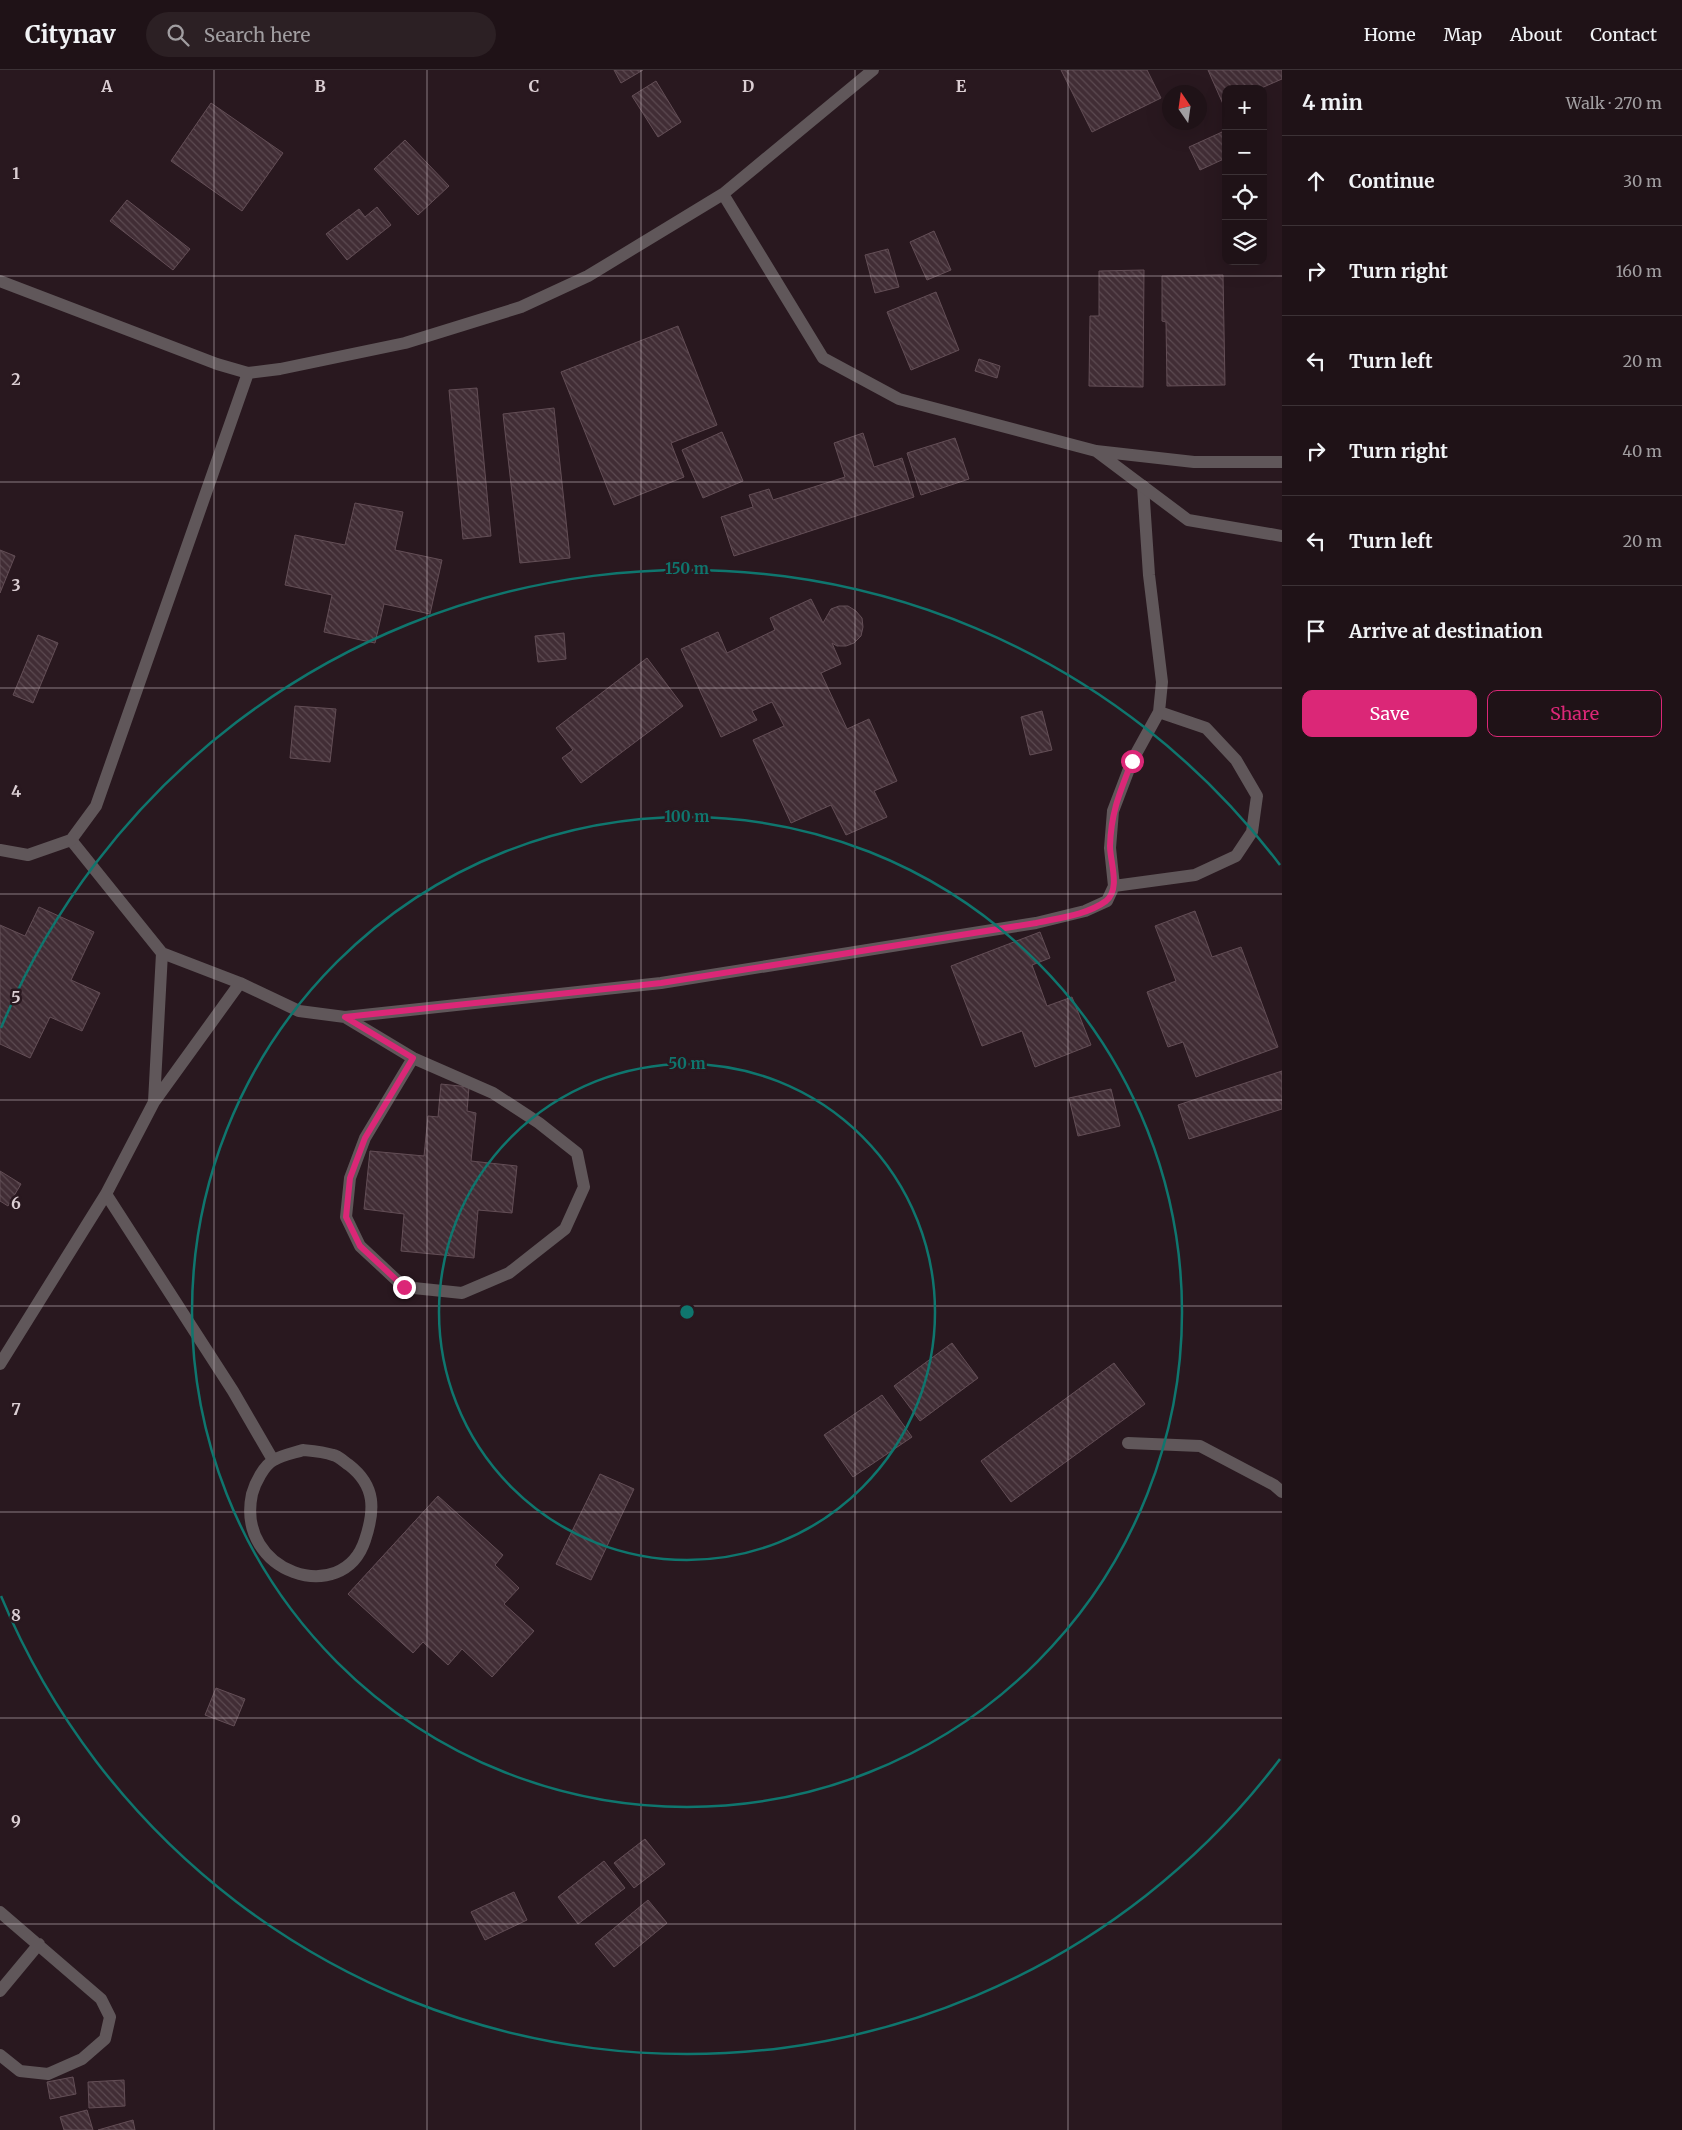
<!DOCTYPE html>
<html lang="en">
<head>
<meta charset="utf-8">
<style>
  :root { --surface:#1f1217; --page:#2c2024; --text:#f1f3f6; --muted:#a19ea1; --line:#3c3236; --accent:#db2777 }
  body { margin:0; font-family:Merriweather,serif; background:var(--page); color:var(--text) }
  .controls { position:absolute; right:15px; top:15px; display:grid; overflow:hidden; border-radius:10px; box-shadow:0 5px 20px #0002 }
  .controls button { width:45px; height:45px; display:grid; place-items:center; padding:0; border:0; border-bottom:1px solid var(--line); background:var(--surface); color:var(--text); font:25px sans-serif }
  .compass { position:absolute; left:1162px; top:15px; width:45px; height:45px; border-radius:50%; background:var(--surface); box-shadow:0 5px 20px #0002; rotate:347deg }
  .stop { position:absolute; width:15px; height:15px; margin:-11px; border:4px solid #db2777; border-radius:50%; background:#fff }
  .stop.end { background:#db2777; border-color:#fff; box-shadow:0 1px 5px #0008 }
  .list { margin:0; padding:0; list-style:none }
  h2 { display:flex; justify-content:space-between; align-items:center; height:65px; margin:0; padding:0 20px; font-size:21px }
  h2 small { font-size:16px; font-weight:400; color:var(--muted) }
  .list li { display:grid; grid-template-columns:32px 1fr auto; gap:15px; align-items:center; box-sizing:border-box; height:90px; padding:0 20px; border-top:1px solid var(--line) }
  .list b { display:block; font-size:19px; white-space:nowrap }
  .list em { font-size:16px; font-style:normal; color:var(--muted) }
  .actions { display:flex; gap:10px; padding:15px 20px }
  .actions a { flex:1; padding:11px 0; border:1px solid var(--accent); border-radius:10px; text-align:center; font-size:18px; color:var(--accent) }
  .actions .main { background:var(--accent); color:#fff }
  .icon { flex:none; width:28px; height:28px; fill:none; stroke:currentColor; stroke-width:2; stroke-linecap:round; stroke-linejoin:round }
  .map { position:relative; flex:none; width:1282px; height:2060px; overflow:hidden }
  header { display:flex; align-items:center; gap:30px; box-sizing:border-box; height:70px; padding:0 25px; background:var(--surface); border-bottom:1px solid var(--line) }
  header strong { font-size:24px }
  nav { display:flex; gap:28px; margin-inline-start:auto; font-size:18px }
  .search { width:350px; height:45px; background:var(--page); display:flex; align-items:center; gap:12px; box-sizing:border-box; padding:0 18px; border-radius:28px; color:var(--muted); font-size:19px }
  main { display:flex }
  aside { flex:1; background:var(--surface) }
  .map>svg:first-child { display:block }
  .building { fill:url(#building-back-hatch); stroke:#634e56 }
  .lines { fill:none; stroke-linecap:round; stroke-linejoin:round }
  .service { stroke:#60575a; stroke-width:12 }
  .minor { stroke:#60575a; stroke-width:12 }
  .route { stroke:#db2777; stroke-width:6 }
  .grid { fill:none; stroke:#dbced3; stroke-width:1; stroke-opacity:0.55 }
  .ring { fill:none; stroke:#0f766e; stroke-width:2.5 }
  .grid-label { font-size:16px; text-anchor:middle; font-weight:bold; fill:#dbced3; stroke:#29181f; stroke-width:5; stroke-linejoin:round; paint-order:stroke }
  .centre { fill:#0f766e; stroke:#29181f; stroke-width:2.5 }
  .ring-label { font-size:15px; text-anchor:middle; font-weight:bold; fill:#0f766e; stroke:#29181f; stroke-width:5; stroke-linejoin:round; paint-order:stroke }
</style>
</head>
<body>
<header>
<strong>Citynav</strong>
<div class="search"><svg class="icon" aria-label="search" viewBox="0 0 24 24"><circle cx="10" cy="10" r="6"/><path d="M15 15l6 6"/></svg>Search here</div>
<nav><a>Home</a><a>Map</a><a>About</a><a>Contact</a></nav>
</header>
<main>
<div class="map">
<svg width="1282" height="2060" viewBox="0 0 1282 2060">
  <defs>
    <pattern id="building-back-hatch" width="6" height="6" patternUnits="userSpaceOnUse" patternTransform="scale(1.25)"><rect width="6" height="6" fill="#412d35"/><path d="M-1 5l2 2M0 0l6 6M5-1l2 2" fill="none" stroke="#5c4a51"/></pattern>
  </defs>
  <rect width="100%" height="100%" fill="#29181f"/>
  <path class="building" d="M 614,0 L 643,0 L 621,13 Z
    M 1061,0 L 1147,0 L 1161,28 L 1092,62 Z
    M 1208,0 L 1282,0 L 1282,9 L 1259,19 L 1226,19 L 1226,33 L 1223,34 Z
    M 656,11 L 681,52 L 658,67 L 632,26 Z
    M 211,33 L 283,83 L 242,141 L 171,91 Z
    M 1222,62 L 1226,70 L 1226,88 L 1200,100 L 1189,77 Z
    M 405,70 L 449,116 L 418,145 L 374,99 Z
    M 127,130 L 190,179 L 173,200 L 110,151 Z
    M 377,137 L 391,155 L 347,190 L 326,164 L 359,139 L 365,147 Z
    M 934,161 L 951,200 L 927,210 L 910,172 Z
    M 888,179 L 899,217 L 875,223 L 865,185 Z
    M 1144,200 L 1143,317 L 1089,316 L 1090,246 L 1099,246 L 1099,201 Z
    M 1223,205 L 1225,315 L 1167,316 L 1166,252 L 1162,251 L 1162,206 Z
    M 936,222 L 959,280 L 911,300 L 887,242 Z
    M 678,256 L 717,355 L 671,373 L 684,407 L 614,435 L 561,302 Z
    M 979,289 L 1000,296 L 997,308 L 975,301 Z
    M 477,318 L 491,466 L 463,469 L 449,320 Z
    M 554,338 L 570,488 L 520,493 L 503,344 Z
    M 722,362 L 743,411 L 703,428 L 682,380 Z
    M 863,363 L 874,397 L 902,388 L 914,427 L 734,486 L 721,447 L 753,437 L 749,425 L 769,419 L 773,430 L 845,407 L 834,373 Z
    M 955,368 L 969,409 L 921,425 L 907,383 Z
    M 355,433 L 403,442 L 395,480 L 442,490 L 430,544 L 384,534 L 375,573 L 324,562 L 332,525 L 285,515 L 295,465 L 345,475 Z
    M 0,480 L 15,486 L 0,523 Z
    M 811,529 L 823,553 L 831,539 L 839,536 L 848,536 L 856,541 L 862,548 L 863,557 L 861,566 L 854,573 L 846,576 L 837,576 L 832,573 L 841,594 L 821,603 L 847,659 L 869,649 L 897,711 L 874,721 L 887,747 L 846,765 L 831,735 L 791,753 L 753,670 L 784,656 L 772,632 L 752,641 L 757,650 L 721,667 L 681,579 L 718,562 L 727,583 L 775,560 L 770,548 Z
    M 564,563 L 566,589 L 538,592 L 535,566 Z
    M 38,565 L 58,573 L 33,633 L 13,625 Z
    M 647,588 L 683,636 L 581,713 L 562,688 L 573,680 L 556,658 Z
    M 295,636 L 336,639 L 330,692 L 290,688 Z
    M 1042,641 L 1052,680 L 1030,685 L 1021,647 Z
    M 39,837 L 94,862 L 71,910 L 100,923 L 82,961 L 50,947 L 30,988 L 0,974 L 0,855 L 25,866 Z
    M 1195,841 L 1212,887 L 1241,877 L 1278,977 L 1196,1007 L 1183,972 L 1168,977 L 1147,922 L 1176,911 L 1155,856 Z
    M 1040,862 L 1050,888 L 1032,895 L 1047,936 L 1072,927 L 1091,975 L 1035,997 L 1022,961 L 982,976 L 951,896 Z
    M 1282,1001 L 1282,1039 L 1189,1069 L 1178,1035 Z
    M 441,1014 L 469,1017 L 467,1041 L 476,1043 L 471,1091 L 517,1096 L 512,1143 L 478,1140 L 474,1188 L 401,1181 L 404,1144 L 364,1139 L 370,1081 L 424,1086 L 428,1046 L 438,1047 Z
    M 1111,1019 L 1120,1056 L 1078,1066 L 1069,1028 Z
    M 0,1101 L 21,1114 L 8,1136 L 0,1131 Z
    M 952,1273 L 978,1308 L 920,1351 L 894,1316 Z
    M 1114,1293 L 1145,1334 L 1011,1432 L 981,1391 Z
    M 882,1325 L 912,1367 L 853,1407 L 824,1365 Z
    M 600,1404 L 634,1419 L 591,1510 L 556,1494 Z
    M 438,1426 L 503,1485 L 495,1495 L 519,1518 L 504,1534 L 534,1561 L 492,1607 L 462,1579 L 448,1595 L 423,1572 L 413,1583 L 348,1524 Z
    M 216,1618 L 245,1629 L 234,1656 L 205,1645 Z
    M 645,1769 L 665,1794 L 634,1818 L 614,1793 Z
    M 604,1791 L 625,1818 L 578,1854 L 558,1827 Z
    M 514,1822 L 527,1850 L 485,1870 L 471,1842 Z
    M 648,1830 L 667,1853 L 614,1897 L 595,1874 Z
    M 73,2007 L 76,2024 L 50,2029 L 47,2012 Z
    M 124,2010 L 125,2036 L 89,2038 L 88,2012 Z
    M 87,2040 L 93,2060 L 64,2060 L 60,2047 Z
    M 133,2050 L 135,2060 L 98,2060 Z"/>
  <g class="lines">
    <path class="service" d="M 1114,816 L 1195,805 L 1236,786 L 1252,762 L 1257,726 L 1236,690 L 1206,658 L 1159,642
      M 162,883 L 240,913 L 299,941 L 345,947 L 661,913 L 1036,853 L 1085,841 L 1107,831 L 1114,816 L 1110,778 L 1113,741 L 1132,691 L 1159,642 L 1162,612 L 1149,505 L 1143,416
      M 345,947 L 413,988 L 493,1023 L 539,1053 L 577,1083 L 584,1117 L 565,1159 L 509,1203 L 462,1223 L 404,1217 L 360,1176 L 346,1147 L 350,1108 L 365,1068 L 413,988
      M 154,1032 L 240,913
      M 106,1124 L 233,1321 L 273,1390
      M 0,1294 L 106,1124 L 154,1032 L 162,883 L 71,770
      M 303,1380 C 313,1381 324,1382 333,1385 C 339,1386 344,1392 349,1395 C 376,1416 375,1440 365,1470 C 343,1538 235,1503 252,1424 C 255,1413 264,1395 274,1390 C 283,1385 294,1383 303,1380 Z
      M 0,1842 L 101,1929 L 110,1947 L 105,1969 L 82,1989 L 48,2004 L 20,2001 L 0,1985
      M 0,1921 L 39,1874"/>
    <path class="minor" d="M 723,124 L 823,288 L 899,329 L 1096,381 L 1194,392 L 1282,392
      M 0,211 L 217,294 L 248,303 L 280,299 L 405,273 L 521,237 L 588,206 L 723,124 L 873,0
      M 1096,381 L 1188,450 L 1282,466
      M 0,780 L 28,785 L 71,770 L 96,736 L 248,303
      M 1128,1373 L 1200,1376 L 1274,1415 L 1282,1422"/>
  </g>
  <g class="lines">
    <path class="route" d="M 404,1217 L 360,1176 L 346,1147 L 350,1108 L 365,1068 L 413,988 L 345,947 L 661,913 L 1036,853 C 1058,848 1087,845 1106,831 C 1121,819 1110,792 1110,776 C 1111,742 1120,722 1132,691"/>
  </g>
  <path class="grid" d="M 214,0 L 214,2060M 427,0 L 427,2060M 641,0 L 641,2060M 855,0 L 855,2060M 1068,0 L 1068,2060M 0,206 L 1282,206M 0,412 L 1282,412M 0,618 L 1282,618M 0,824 L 1282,824M 0,1030 L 1282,1030M 0,1236 L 1282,1236M 0,1442 L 1282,1442M 0,1648 L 1282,1648M 0,1854 L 1282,1854"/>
  <g class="ring">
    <circle cx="687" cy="1242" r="248"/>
    <circle cx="687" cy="1242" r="495"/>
    <path d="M1280 1689A743 743 0 0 1 1 1526M1 958A743 743 0 0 1 1280 795"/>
  </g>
  <g class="grid-label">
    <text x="107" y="22">A</text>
    <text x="320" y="22">B</text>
    <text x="534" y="22">C</text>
    <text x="748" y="22">D</text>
    <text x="961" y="22">E</text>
    <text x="16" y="109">1</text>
    <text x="16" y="315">2</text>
    <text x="16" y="521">3</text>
    <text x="16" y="727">4</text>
    <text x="16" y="933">5</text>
    <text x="16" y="1139">6</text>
    <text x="16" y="1345">7</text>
    <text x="16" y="1551">8</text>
    <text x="16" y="1757">9</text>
  </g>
  <circle cx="687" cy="1242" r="8" class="centre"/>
  <g class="ring-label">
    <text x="687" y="504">150 m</text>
    <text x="687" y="752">100 m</text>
    <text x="687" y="999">50 m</text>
  </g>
</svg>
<div class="controls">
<button>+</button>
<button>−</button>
<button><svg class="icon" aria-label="locate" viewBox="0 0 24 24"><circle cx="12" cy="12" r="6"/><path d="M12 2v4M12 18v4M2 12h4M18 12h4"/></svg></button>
<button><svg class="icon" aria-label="layers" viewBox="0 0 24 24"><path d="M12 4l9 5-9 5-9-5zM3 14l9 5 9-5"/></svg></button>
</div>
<svg class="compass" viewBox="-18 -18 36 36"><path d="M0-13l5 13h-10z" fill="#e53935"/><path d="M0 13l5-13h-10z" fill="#a19ea1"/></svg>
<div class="stop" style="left:1132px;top:691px"></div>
<div class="stop end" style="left:404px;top:1217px"></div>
</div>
<aside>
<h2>4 min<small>Walk · 270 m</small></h2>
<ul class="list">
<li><svg class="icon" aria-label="ahead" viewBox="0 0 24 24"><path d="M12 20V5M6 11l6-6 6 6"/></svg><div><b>Continue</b></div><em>30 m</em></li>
<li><svg class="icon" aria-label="right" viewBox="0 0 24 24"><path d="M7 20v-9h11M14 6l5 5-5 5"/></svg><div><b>Turn right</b></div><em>160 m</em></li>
<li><svg class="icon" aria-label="left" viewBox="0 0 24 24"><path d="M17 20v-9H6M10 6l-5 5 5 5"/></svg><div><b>Turn left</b></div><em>20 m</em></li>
<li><svg class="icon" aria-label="right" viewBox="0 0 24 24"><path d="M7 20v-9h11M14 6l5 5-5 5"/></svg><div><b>Turn right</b></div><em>40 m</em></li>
<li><svg class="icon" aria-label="left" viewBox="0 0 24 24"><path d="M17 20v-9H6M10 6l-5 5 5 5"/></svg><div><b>Turn left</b></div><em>20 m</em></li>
<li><svg class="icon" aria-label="arrive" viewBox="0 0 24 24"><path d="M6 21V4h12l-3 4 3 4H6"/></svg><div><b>Arrive at destination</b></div></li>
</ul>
<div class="actions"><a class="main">Save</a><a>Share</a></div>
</aside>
</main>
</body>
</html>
